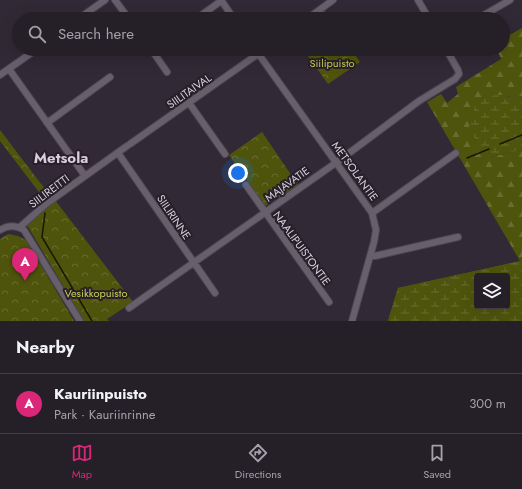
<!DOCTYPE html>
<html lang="en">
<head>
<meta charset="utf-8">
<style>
  :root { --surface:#251f28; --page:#2d2730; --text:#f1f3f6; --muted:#a3a2a8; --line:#423d45; --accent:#db2777 }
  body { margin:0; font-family:Jost,sans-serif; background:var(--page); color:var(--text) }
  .controls { position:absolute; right:12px; bottom:12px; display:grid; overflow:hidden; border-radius:4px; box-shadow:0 4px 16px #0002 }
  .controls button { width:36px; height:36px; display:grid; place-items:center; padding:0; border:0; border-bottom:1px solid var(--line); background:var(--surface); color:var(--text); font:20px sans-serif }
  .you { position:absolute; left:238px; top:173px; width:14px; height:14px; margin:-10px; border:3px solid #fff; border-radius:50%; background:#1a73e8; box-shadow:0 0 0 6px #1a73e833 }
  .badge { display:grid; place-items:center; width:26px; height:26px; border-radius:50%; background:var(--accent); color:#fff; font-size:13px; font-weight:700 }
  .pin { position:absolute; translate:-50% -33px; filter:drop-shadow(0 1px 2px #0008) }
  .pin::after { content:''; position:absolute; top:21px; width:14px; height:12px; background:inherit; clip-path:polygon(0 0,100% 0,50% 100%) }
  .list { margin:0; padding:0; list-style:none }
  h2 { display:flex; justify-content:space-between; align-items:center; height:52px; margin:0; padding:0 16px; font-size:17px }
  h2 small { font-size:13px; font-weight:400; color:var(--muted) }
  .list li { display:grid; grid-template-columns:26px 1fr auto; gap:12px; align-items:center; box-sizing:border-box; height:60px; padding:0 16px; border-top:1px solid var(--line) }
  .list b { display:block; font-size:15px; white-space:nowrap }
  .list p { margin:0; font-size:13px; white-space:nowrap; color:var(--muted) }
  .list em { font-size:13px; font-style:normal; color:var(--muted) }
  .icon { flex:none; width:22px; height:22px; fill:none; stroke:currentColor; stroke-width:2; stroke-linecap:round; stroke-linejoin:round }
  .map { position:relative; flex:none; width:522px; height:321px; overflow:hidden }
  .search { position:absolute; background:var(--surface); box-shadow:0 4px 16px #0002; left:12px; right:12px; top:12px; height:44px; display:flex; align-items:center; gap:10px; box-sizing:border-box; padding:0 14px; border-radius:22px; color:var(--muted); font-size:15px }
  .sheet { height:112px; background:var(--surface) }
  nav { display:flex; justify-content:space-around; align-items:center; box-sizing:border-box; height:56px; border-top:1px solid var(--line); background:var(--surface); font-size:11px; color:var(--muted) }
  nav a { display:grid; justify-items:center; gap:2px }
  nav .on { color:var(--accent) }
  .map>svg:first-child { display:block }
  .forest { fill:url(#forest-firs); fill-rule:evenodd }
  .wetland { fill:url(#wetland-marsh); fill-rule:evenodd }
  .park { fill:url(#park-crowns) }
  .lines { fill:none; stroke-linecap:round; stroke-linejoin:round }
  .stream { stroke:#171800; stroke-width:1.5 }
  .minor-casing { stroke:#4e4752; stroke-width:8 }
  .minor { stroke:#685f6d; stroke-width:6 }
  .labels { text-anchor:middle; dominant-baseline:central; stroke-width:4; stroke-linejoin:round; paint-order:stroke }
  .park-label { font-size:11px; fill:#c7d152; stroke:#271f2b }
  .street-label { font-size:11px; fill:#d7d2da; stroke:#271f2b }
  .district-label { font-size:15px; font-weight:bold; fill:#d8cddd; stroke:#271f2b }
</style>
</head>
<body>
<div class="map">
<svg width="522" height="321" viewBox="0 0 522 321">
  <defs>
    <pattern id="forest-firs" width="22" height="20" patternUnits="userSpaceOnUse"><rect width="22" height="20" fill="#4f540c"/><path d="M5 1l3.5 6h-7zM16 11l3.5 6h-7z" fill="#686c2f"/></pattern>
    <pattern id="wetland-marsh" width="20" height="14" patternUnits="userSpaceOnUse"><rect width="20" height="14" fill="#4f540c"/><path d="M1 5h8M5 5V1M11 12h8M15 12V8" fill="none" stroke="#686c2f"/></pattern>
    <pattern id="park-crowns" width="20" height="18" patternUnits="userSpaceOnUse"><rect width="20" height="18" fill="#4f540c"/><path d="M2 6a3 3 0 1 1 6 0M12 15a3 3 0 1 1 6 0" fill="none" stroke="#686c2f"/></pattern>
  </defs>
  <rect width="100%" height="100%" fill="#312935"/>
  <path class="forest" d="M 522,28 L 522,96 L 515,97 L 497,95 L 490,157 L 522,150 L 522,257 L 520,261 L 522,264 L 522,321 L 388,321 L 398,288 L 520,261 L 427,102 L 441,94 L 447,103 L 458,94 L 456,87 L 501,59 L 497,49 L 503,49 L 503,39 ZM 477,276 L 507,276 L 507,306 L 477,306 Z"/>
  <path class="wetland" d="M 497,95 L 515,97 L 522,96 L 522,150 L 490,157 L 481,151 L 469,127 L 475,106 L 482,98 Z
    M 522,257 L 522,321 L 388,321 L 398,288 L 520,261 ZM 477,276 L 507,276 L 507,306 L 477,306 Z"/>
  <path class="park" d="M 324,9 L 330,19 L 309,19 Z
    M 303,49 L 351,49 L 360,62 L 328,84 Z
    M 0,130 L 51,197 L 45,200 L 0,141 Z
    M 262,132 L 298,185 L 265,206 L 229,155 Z
    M 55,200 L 133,302 L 107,319 L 109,321 L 84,321 L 27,225 Z
    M 8,234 L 18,236 L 26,240 L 74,321 L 0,321 L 0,239 Z"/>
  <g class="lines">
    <path class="stream" d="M 500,144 L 522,135
      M 467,158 L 489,149
      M 45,213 L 42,237 L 92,321"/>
    <defs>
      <path id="minor" d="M 115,0 L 129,19
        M 221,0 L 234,19
        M 418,0 L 429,19
        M 78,19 L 105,0
        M 196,19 L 221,1
        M 307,19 L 333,0
        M 477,19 L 510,0
        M 151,49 L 167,72
        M 255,49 L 372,213 L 376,230 L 374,242 L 352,321
        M 9,69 L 85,176
        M 0,75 L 37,49
        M 189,103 L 225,154
        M 47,123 L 110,77
        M 130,144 L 265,49
        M 118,153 L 215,293
        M 246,185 L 329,302
        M 372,213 L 456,153
        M 20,227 L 46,204 L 127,146
        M 0,230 C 9,225 15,225 24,230 L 80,321
        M 371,255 L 375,256 L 458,237
        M 129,308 L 337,162 L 419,101 L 455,79 L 459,74 L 458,70 L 446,49"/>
    </defs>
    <use href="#minor" class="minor-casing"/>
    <use href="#minor" class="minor"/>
  </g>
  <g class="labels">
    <g class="park-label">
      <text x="332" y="63">Siilipuisto</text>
      <text x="96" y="293">Vesikkopuisto</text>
    </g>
    <g class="street-label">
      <text transform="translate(189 91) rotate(-35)">SIILITAIVAL</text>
      <text transform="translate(355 171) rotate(54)">METSOLANTIE</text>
      <text transform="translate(287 184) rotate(-36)">MAJAVATIE</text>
      <text transform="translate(49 191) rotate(-37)">SIILIREITTI</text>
      <text transform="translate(174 217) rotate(56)">SIILIRINNE</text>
      <text transform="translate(302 248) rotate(54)">NAALIPUISTONTIE</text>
    </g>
    <g class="district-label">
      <text x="61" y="158">Metsola</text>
    </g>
  </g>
</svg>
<div class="controls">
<button><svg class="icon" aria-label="layers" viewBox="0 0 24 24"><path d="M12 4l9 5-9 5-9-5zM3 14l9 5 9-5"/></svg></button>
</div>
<div class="you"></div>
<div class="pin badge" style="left:25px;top:281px">A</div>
<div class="search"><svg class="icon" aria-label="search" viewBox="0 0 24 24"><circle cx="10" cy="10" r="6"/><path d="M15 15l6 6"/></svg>Search here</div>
</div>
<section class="sheet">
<h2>Nearby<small></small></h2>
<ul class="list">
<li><span class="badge">A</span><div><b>Kauriinpuisto</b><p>Park · Kauriinrinne</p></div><em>300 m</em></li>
</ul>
</section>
<nav>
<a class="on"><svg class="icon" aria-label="map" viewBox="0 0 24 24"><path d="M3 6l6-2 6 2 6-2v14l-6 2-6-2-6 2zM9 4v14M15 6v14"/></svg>Map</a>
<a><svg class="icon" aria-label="directions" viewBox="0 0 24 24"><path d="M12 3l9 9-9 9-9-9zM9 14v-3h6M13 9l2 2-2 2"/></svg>Directions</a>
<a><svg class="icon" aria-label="saved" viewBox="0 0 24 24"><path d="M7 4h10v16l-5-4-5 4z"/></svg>Saved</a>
</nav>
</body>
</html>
